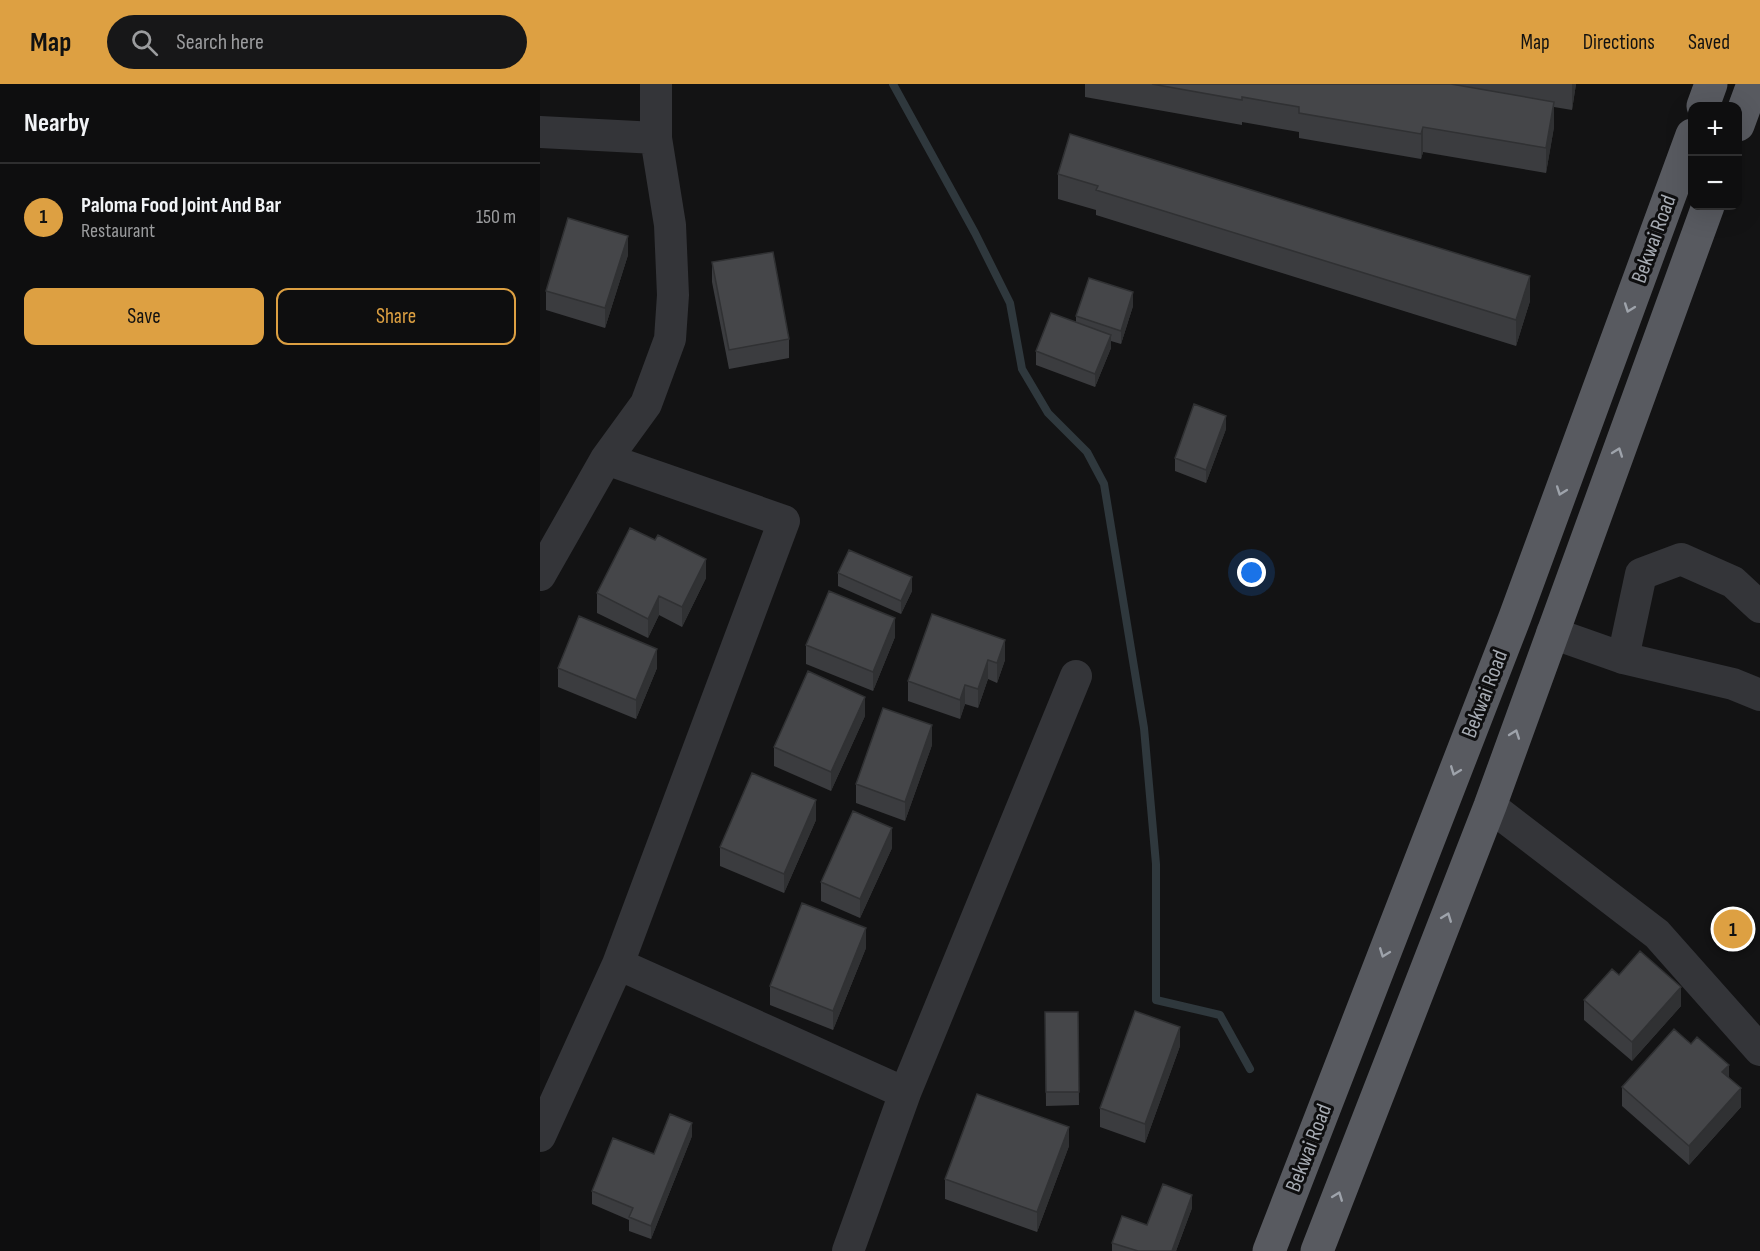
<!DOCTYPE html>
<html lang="en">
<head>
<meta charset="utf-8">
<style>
  :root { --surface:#0e0e0f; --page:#171718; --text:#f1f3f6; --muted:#9b9c9e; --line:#2e2e2f; --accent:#dda042 }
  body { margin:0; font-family:"Sofia Sans Condensed",sans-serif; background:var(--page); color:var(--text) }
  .controls { position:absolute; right:18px; top:18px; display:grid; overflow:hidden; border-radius:12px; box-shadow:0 6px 24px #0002 }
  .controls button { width:54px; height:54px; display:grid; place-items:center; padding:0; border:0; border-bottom:2px solid var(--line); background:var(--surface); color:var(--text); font:30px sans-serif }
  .you { position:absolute; left:712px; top:489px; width:21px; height:21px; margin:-15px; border:4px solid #fff; border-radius:50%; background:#1a73e8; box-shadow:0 0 0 9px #1a73e833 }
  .badge { display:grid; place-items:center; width:39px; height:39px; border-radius:50%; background:var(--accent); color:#111; font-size:20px; font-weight:700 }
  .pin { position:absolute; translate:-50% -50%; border:3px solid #fff; box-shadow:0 2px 6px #0006 }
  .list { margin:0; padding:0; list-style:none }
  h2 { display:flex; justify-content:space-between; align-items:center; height:78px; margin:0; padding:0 24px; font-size:26px }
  h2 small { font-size:20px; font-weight:400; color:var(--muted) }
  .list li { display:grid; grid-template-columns:39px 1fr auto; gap:18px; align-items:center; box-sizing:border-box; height:108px; padding:0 24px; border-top:2px solid var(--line) }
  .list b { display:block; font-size:22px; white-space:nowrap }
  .list p { margin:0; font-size:20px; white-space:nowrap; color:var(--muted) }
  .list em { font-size:20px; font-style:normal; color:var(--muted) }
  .actions { display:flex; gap:12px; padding:18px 24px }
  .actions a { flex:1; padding:14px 0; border:2px solid var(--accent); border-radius:12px; text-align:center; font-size:21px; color:var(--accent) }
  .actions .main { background:var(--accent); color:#111 }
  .icon { flex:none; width:33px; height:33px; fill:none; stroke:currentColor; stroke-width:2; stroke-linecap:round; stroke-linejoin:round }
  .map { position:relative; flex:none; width:1220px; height:1167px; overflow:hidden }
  header { display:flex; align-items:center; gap:36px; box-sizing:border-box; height:84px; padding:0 30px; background:var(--accent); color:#111 }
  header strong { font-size:28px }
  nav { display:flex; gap:33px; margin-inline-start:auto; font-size:21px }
  .search { width:420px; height:54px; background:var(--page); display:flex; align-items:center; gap:15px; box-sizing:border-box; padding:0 21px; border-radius:33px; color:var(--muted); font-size:22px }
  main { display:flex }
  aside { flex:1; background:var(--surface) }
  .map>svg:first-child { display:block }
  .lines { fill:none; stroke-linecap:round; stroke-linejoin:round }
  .stream { stroke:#2f383d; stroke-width:8 }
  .minor { stroke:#343539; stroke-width:32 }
  .trunk { stroke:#585a60; stroke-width:33 }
  .wall { fill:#3b3c3f }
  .shaded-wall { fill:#303133 }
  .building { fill:#454649; stroke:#303133; stroke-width:1.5 }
  .oneway { stroke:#9ea3ab }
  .labels { text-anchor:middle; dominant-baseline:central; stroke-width:6; stroke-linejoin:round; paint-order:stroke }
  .street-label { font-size:22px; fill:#a6abb3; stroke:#0e0e0f }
</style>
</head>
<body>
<header>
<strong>Map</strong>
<div class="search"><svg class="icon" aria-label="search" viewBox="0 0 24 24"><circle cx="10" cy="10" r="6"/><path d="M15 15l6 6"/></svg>Search here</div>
<nav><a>Map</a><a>Directions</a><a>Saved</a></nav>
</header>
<main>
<aside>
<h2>Nearby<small></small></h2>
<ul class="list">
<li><span class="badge">1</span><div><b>Paloma Food Joint And Bar</b><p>Restaurant</p></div><em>150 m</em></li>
</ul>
<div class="actions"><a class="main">Save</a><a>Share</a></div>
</aside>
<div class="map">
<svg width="1220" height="1167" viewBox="0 0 1220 1167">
  <rect width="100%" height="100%" fill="#131314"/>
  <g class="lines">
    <path class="stream" d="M 353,0 L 435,149 L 470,219 L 482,285 L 508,329 L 547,368 L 564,400 L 604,644 L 616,780 L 616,916 L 680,931 L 710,985"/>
    <path class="minor" d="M 0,48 L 116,54
      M 0,491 L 66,375 L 106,320 L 130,255 L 133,211 L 130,141 L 116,54 L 116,0
      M 1012,549 L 1083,574 L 1193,600 L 1220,611
      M 1083,574 L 1101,490 L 1141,475 L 1193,498 L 1220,523
      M 950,722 L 1117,850 L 1220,966
      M 78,880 L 365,1009
      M 0,1052 L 78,880 L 244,437 L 66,375
      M 308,1167 L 365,1009 L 536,592"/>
    <path class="trunk" d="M 1163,22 L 1171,0
      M 1198,41 L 1213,0
      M 729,1167 L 975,533 L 1152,51
      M 777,1167 L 950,722 L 1168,122"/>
  </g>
  <path class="wall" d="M 545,0 L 1036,0 L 1032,26 L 1014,23 L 1014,43 L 1006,89 L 883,68 L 881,75 L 759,54 L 759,48 L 702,38 L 702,41 L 545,13 Z
    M 518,90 L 990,217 L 976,262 L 556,131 L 556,126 L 518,115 Z
    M 88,171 L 65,244 L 6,226 L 6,207 Z
    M 172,178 L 249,255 L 249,274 L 189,285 L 172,198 Z
    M 593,222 L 581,260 L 571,257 L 571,264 L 555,303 L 496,281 L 496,267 L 536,238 L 536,232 Z
    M 686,345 L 666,399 L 635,387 L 635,374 Z
    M 298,489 L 372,507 L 361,530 L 298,502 Z
    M 166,494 L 142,543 L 119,531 L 108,554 L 57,529 L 57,509 Z
    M 392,530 L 465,576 L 457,599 L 448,595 L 438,624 L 425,620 L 420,635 L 368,617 L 368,597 Z
    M 355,553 L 333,607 L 266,580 L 266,561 Z
    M 18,584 L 117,584 L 96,635 L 18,603 Z
    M 325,632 L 291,707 L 234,682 L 234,663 Z
    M 392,661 L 365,737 L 316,719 L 316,700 Z
    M 276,736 L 244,809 L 180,782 L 180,763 Z
    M 352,764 L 320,834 L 281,817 L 281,798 Z
    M 326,864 L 293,946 L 230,921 L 230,902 Z
    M 1044,916 L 1141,922 L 1092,977 L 1044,936 Z
    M 505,928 L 538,928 L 539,1021 L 506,1022 Z
    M 640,962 L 605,1059 L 560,1043 L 560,1024 Z
    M 1189,993 L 1201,1023 L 1149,1081 L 1082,1022 L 1082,1003 Z
    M 152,1052 L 111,1155 L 89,1147 L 89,1136 L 52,1120 L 52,1107 L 114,1070 Z
    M 529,1062 L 497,1148 L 405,1115 L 405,1095 Z
    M 652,1124 L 636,1167 L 572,1167 L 572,1159 L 607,1141 Z"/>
  <path class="shaded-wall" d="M 1032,0 L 1036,0 L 1032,26 Z
    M 1014,18 L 1014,43 L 1006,89 L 1006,64 Z
    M 883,43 L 883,68 L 881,75 L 881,50 Z
    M 88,152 L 88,171 L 65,244 L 65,224 Z
    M 990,192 L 990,217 L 976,262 L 976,236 Z
    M 593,208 L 593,222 L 581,260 L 581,247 Z
    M 571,251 L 571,264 L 555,303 L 555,290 Z
    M 686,332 L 686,345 L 666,399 L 666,386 Z
    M 166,475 L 166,494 L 142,543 L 142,523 Z
    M 372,493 L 372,507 L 361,530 L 361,517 Z
    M 119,512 L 119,531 L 108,554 L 108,535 Z
    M 355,534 L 355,553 L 333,607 L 333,588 Z
    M 465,556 L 465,576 L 457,599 L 457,579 Z
    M 117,565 L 117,584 L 96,635 L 96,616 Z
    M 448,576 L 448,595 L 438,624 L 438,605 Z
    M 425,601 L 425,620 L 420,635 L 420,616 Z
    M 325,613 L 325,632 L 291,707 L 291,688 Z
    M 392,641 L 392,661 L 365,737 L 365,718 Z
    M 276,716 L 276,736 L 244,809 L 244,790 Z
    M 352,744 L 352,764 L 320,834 L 320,815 Z
    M 326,844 L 326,864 L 293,946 L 293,927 Z
    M 1141,903 L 1141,922 L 1092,977 L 1092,958 Z
    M 640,943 L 640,962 L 605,1059 L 605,1040 Z
    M 1189,981 L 1189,1000 L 1182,988 Z
    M 1201,1004 L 1201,1023 L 1149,1081 L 1149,1062 Z
    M 152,1039 L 152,1052 L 111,1155 L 111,1142 Z
    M 529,1043 L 529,1062 L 497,1148 L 497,1128 Z
    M 652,1111 L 652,1124 L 636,1167 L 632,1167 Z"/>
  <path class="building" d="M 612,0 L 911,0 L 1014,18 L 1006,64 L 883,43 L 881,50 L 759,29 L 759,23 L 702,13 L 702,16 Z
    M 530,50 L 990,192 L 976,236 L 556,106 L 558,102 L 518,90 Z
    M 28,134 L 88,152 L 65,224 L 6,207 Z
    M 233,168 L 249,255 L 189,266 L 172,178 Z
    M 549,194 L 593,208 L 581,247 L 536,232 Z
    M 511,229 L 571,251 L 555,290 L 496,267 Z
    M 654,320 L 686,332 L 666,386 L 635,374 Z
    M 90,444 L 115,456 L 118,451 L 166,475 L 142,523 L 119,512 L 108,535 L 57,509 Z
    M 309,466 L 372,493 L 361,517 L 298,489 Z
    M 289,507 L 355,534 L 333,588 L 266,561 Z
    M 392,530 L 465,556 L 457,579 L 448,576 L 438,605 L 425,601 L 420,616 L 368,597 Z
    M 39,532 L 117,565 L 96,616 L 18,584 Z
    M 268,587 L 325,613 L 291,688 L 234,663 Z
    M 343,624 L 392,641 L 365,718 L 316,700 Z
    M 212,689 L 276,716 L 244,790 L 180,763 Z
    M 313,727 L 352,744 L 320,815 L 281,798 Z
    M 262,819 L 326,844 L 293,927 L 230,902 Z
    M 1100,867 L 1141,903 L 1092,958 L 1044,916 L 1072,885 L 1079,891 Z
    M 595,927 L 640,943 L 605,1040 L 560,1024 Z
    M 505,928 L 538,928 L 539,1008 L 506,1008 Z
    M 1134,945 L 1151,960 L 1157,953 L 1189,981 L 1182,988 L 1201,1004 L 1149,1062 L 1082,1003 Z
    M 437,1010 L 529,1043 L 497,1128 L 405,1095 Z
    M 130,1030 L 152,1039 L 111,1142 L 89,1133 L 93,1124 L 52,1107 L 73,1054 L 114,1070 Z
    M 623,1100 L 652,1111 L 632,1167 L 598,1167 L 572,1159 L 582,1132 L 607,1141 Z"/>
  <defs><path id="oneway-chevron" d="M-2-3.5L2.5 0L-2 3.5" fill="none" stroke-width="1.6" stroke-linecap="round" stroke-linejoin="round" transform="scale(1.5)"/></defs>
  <g class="oneway">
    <use href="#oneway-chevron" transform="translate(1089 224) rotate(110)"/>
    <use href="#oneway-chevron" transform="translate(1078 368) rotate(-70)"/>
    <use href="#oneway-chevron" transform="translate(1021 407) rotate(110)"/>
    <use href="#oneway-chevron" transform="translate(975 650) rotate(-70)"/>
    <use href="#oneway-chevron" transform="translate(915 687) rotate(111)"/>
    <use href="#oneway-chevron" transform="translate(907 833) rotate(-69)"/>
    <use href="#oneway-chevron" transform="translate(844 869) rotate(111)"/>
    <use href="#oneway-chevron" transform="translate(798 1112) rotate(-69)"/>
  </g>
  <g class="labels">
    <g class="street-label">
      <text transform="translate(1114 155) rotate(-70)">Bekwai Road</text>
      <text transform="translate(945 610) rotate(-69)">Bekwai Road</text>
      <text transform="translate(769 1064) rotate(-69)">Bekwai Road</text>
    </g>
  </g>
</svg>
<div class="controls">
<button>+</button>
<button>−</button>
</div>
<div class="you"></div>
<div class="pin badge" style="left:1193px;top:845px">1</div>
</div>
</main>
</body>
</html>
